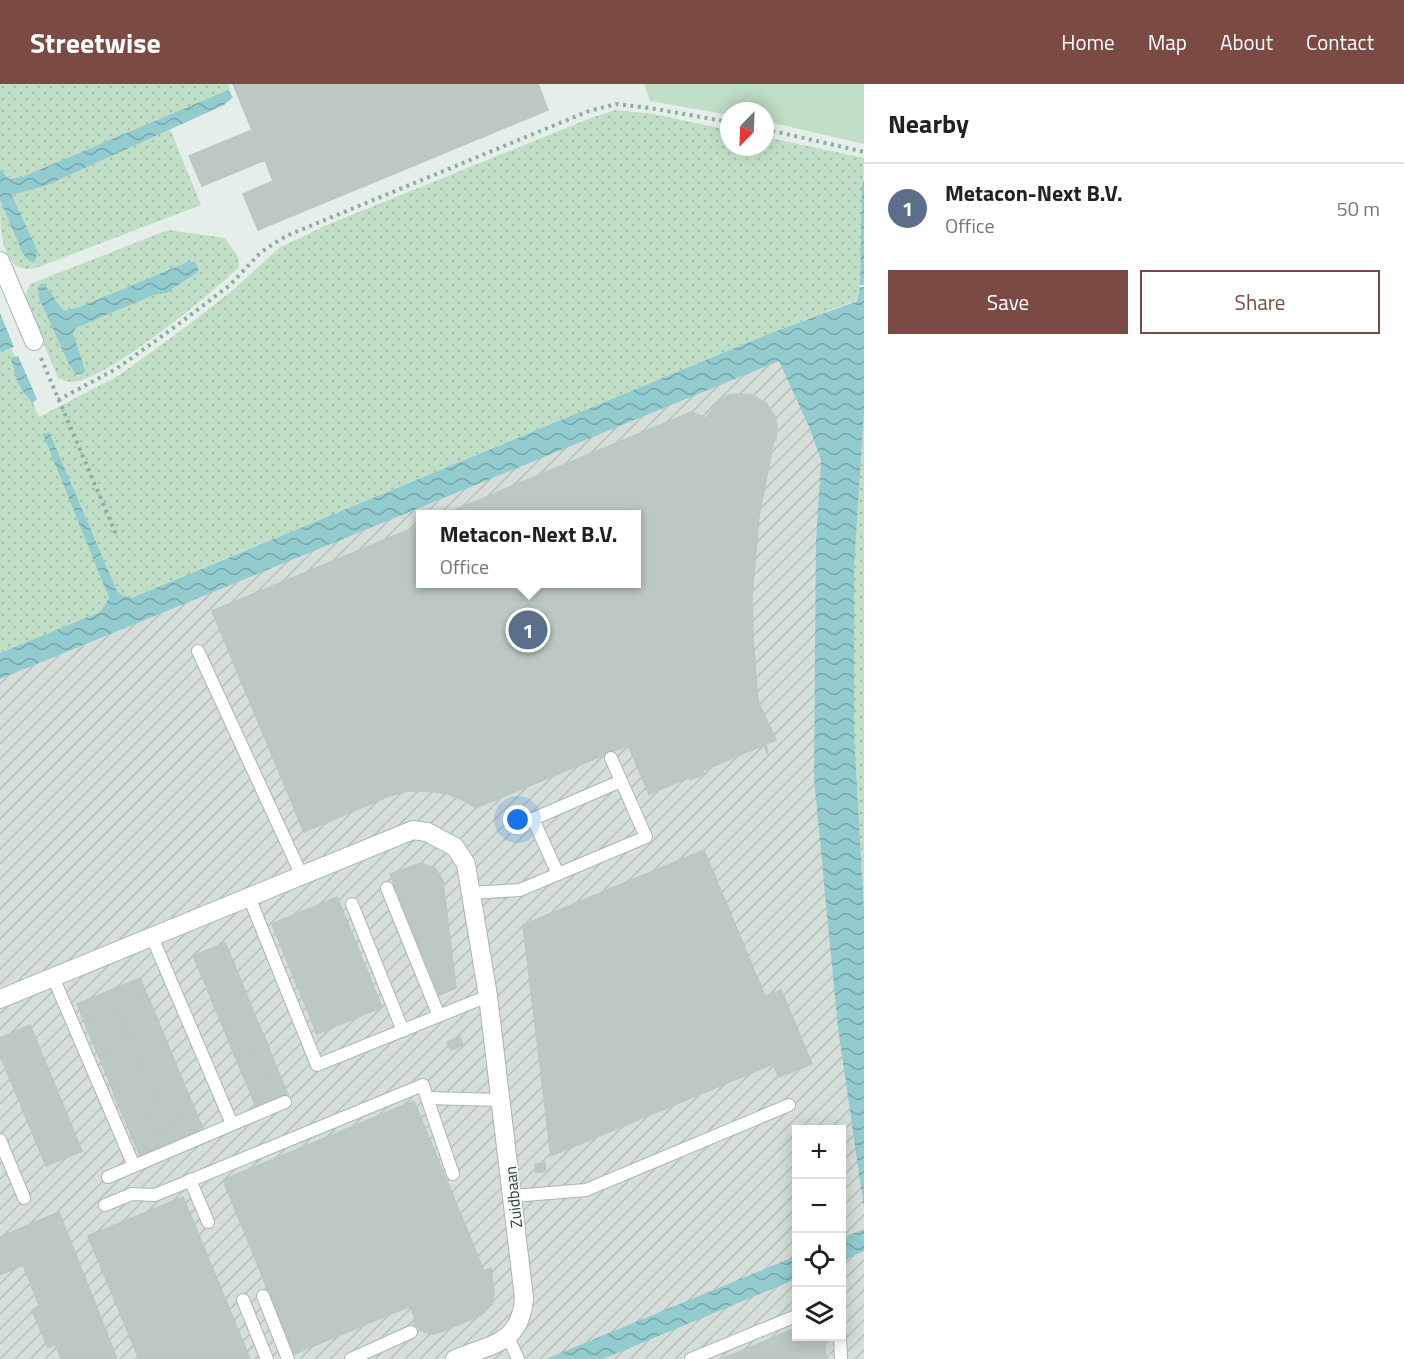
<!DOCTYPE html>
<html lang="en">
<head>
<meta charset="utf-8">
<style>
  :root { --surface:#fff; --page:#f6f6f6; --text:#202124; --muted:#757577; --line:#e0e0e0; --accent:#7b4a43 }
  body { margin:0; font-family:"Titillium Web",sans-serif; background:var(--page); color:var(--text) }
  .controls { position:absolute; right:18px; bottom:18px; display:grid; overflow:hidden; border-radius:0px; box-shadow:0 3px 15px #0003 }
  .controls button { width:54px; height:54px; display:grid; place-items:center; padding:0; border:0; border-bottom:2px solid var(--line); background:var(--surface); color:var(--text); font:30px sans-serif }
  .compass { position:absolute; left:720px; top:18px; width:54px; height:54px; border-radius:50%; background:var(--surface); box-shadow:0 3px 15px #0003; rotate:203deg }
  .you { position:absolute; left:518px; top:736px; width:21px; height:21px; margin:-15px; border:4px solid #fff; border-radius:50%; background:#1a73e8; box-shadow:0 0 0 9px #1a73e833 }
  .badge { display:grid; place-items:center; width:39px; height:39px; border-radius:50%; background:var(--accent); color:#fff; font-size:20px; font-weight:700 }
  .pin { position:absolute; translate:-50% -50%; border:3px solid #fff; box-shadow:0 2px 6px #0006 }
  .popup { position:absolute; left:416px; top:426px; width:225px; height:78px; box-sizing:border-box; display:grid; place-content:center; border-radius:0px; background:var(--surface); filter:drop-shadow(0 2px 4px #0005); font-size:20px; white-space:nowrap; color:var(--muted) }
  .popup b { font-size:22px; color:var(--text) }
  .popup::after { content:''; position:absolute; left:50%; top:100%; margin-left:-12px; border:12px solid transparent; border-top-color:var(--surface) }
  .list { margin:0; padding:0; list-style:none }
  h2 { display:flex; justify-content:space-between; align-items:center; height:78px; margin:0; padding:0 24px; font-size:26px }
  h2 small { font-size:20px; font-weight:400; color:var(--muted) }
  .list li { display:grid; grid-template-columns:39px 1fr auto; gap:18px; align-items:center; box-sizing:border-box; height:90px; padding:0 24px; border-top:2px solid var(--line) }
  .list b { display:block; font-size:22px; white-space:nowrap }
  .list p { margin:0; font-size:20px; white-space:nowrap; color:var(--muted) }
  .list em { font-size:20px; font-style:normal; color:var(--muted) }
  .actions { display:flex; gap:12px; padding:18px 24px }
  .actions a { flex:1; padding:14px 0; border:2px solid var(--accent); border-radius:0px; text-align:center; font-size:21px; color:var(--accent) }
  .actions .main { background:var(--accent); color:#fff }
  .icon { flex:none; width:33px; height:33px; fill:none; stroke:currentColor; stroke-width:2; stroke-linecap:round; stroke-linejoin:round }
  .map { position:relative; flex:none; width:864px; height:1275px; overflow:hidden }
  header { display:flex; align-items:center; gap:36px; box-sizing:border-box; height:84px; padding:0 30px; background:var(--accent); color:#fff }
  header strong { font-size:28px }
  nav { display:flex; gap:33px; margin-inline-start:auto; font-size:21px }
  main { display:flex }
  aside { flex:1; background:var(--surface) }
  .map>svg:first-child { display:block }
  .industrial { fill:url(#industrial-furrows); fill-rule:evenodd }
  .grass { fill:url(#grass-dots); fill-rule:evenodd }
  .green { fill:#c1dec6 }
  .water { fill:url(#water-waves) }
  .building { fill:#bcc9c3; stroke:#b9c8c0; stroke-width:1.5 }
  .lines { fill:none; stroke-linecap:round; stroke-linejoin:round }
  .service-casing { stroke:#a9b6b1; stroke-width:14 }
  .minor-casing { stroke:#a9b6b1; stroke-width:20 }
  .path { stroke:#89b0a0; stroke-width:4; stroke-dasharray:3 4.5; stroke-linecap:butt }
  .service { stroke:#fff; stroke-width:12 }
  .minor { stroke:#fff; stroke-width:18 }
  .labels { text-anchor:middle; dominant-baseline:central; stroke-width:4.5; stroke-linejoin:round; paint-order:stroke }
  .street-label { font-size:16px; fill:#264037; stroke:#f7fbf9 }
</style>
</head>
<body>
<header>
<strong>Streetwise</strong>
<nav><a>Home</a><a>Map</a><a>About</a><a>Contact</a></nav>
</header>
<main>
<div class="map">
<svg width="864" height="1275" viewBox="0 0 864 1275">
  <defs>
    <pattern id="industrial-furrows" width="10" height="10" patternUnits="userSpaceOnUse" patternTransform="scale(1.5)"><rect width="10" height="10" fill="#d5ded9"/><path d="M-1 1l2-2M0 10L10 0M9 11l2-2" fill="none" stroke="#b7c0bb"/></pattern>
    <pattern id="grass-dots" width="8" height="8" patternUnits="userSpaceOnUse" patternTransform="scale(1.5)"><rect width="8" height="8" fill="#c1dec6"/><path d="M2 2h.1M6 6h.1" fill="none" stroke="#a6c0ab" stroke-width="1.8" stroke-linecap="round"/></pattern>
    <pattern id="water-waves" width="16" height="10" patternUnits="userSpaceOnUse" patternTransform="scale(1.5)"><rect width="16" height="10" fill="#92cccf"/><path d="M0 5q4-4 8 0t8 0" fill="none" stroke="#77a7a9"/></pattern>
  </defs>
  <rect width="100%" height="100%" fill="#e6eeea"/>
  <path class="industrial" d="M 843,240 L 864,948 L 864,1275 L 0,1275 L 0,582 ZM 420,430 L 636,430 L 636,500 L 420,500 ZM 796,1046 L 842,1046 L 842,1252 L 796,1252 Z"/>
  <path class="grass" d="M 0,0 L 228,0 L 231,7 L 228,6 L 22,93 L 11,95 L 0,85 Z
    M 615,26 L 653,30 L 729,46 L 729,63 L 765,63 L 765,53 L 864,74 L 860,201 L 857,216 L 768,250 L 130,514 L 122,511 L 117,507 L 48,348 L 109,514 L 100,528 L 0,569 L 0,268 L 11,264 L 15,273 L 11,274 L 12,284 L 26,314 L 33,319 L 39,333 L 118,292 L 183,245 L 233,206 L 279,164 L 327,141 L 591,34 Z
    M 170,45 L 201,121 L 36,184 C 0,193 0,142 0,116 L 23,170 L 38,168 L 12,111 L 45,102 Z
    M 168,146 L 225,154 L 238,173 L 239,183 C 215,207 102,300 71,298 C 67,298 62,295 58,294 L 25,214 L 30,200 ZM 47,203 L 58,222 L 64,227 L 82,222 L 166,209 L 154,211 L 76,244 L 73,249 L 85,286 Z
    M 864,329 L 864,826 L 854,649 L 854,484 Z"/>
  <path class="green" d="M 644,0 L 864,0 L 864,60 L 765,37 L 765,27 L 729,27 L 729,31 L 650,17 Z"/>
  <path class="water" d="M 228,6 L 233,13 L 224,21 L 45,102 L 12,111 L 38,168 L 34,178 L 29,177 L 23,170 L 0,116 L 0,85 L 10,95 L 22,93 Z
    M 864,96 L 864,201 L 860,201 L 862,101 Z
    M 188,178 L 195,178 L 199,187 L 166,209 L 154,211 L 76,244 L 73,249 L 85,286 L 83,290 L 76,290 L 69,280 L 39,214 L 38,204 L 42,199 C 52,206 55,219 64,227 L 82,222 Z
    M 860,203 L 864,203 L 864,329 L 854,484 L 854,649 L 864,826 L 864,1124 L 838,944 L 814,695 L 816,456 L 821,376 L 810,345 L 779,277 L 0,595 L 0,569 L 100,528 L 109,514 L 43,350 L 49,348 L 117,507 L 122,511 L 131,514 L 768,250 L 857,217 Z
    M 0,229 L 14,263 L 0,268 Z
    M 18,272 L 37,315 L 33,319 C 21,310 13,289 11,274 Z
    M 864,1145 L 864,1167 L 842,1177 L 842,1154 Z
    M 796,1172 L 796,1195 L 603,1275 L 546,1275 Z"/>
  <path class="building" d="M 233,0 L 538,0 L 548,26 L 258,146 L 243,110 L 273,97 L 265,76 L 202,102 L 189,72 L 252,46 Z
    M 739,310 L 751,311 L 766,319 L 775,333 L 777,341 L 776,356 L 774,355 L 759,432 L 752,512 L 753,554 L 758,617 L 776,656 L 766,660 L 768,671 L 764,661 L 702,687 L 704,690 L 690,696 L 690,693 L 649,710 L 628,661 L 476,724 L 467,718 L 449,710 L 429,707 L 408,707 L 389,712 L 304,748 L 212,527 L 420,441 L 420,500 L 636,500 L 636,430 L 445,430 L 691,328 L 706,334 L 718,318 L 729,311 Z
    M 704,766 L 765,912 L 781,906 L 812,980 L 779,993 L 773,980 L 551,1072 L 523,841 Z
    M 421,779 L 435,784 L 443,797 L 456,904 L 439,911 L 390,790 Z
    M 337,813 L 382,923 L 317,950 L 272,840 Z
    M 225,859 L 236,884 L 204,897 L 193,872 Z
    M 236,884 L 246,909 L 214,922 L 204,897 Z
    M 140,894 L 147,911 L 115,924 L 109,907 Z
    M 109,907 L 115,924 L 84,937 L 77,920 Z
    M 246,909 L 256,934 L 225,948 L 214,922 Z
    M 147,911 L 154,927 L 122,941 L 115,924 Z
    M 115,924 L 122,941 L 91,954 L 84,937 Z
    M 154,927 L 161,944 L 129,957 L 122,941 Z
    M 256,934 L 267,959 L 235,973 L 225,948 Z
    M 30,941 L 82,1067 L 46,1082 L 0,971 L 0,954 Z
    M 122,941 L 129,957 L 98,971 L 91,954 Z
    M 161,944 L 168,961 L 136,974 L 129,957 Z
    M 460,953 L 463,961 L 451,966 L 447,958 Z
    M 129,957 L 136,974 L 105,987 L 98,971 Z
    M 267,959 L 277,985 L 246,998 L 235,973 Z
    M 168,961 L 175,978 L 143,991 L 136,974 Z
    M 136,974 L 143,991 L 112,1004 L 105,987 Z
    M 175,978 L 182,995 L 150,1008 L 143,991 Z
    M 277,985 L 288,1010 L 256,1023 L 246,998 Z
    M 143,991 L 150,1008 L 118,1021 L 112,1004 Z
    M 182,995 L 189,1012 L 157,1025 L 150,1008 Z
    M 150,1008 L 157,1025 L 126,1038 L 118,1021 Z
    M 189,1012 L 196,1028 L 164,1042 L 157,1025 Z
    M 414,1017 L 484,1187 L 491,1184 L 494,1209 L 492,1220 L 481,1231 L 441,1248 L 431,1250 L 424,1248 L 414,1240 L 413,1236 L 415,1234 L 410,1222 L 294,1270 L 223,1096 Z
    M 157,1025 L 164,1042 L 133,1055 L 126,1038 Z
    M 196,1028 L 203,1045 L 171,1058 L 164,1042 Z
    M 164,1042 L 171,1058 L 140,1072 L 133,1055 Z
    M 545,1079 L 546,1087 L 536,1089 L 535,1080 Z
    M 183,1113 L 250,1275 L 139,1275 L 88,1152 Z
    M 59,1128 L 117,1275 L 61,1275 L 55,1260 L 48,1264 L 32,1226 L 40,1223 L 23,1181 L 0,1191 L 0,1153 Z
    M 796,1244 L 796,1252 L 824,1252 L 826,1275 L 722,1275 Z"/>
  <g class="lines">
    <defs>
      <path id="service" d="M 198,567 L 302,792
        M 558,790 L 533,735 L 621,697
        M 387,804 L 439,932
        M 471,809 L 520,806 L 646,753 L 611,674
        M 249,813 L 317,981 L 488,912
        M 352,820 L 403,947
        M 152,853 L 232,1040
        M 53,893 L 134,1082
        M 0,1056 L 24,1114
        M 453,1090 L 427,1014 L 501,1016
        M 108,1093 L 285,1018
        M 190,1096 L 208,1138
        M 513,1112 L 586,1106 L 789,1021
        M 105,1121 L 132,1110 L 155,1111 L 423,1001 L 427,1014
        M 263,1212 L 288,1275
        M 243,1216 L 267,1275
        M 840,1252 L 841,1275
        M 508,1253 L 518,1275
        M 351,1275 L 411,1248
        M 691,1275 L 796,1232"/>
      <path id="minor" d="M 0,177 L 34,257
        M 0,915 L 413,746 L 427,748 L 455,763 L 466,780 L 488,912 L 524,1214 C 521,1260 491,1260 455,1275"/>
    </defs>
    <use href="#service" class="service-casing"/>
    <use href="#minor" class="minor-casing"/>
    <path class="path" d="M 765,45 L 864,68
      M 41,274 L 116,450
      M 58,316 L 116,285 L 176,242 L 230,201 L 261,168 L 286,152 L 589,27 L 616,20 L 650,24 L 729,38"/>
    <use href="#service" class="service"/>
    <use href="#minor" class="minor"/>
  </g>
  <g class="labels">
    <g class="street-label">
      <text transform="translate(513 1113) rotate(-96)">Zuidbaan</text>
    </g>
  </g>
</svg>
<div class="controls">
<button>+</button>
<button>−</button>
<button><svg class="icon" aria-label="locate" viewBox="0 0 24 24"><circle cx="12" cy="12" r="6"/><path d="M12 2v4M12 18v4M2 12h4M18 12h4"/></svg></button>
<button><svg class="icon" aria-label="layers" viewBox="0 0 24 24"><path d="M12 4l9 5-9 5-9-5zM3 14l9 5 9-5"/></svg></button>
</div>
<svg class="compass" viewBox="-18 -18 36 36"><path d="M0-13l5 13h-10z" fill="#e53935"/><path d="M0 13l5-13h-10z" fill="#757577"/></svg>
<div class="you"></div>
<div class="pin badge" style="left:528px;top:546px;background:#5c6f8a">1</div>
<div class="popup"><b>Metacon-Next B.V.</b>Office</div>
</div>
<aside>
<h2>Nearby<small></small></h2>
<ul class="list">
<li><span class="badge" style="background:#5c6f8a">1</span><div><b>Metacon-Next B.V.</b><p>Office</p></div><em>50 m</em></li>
</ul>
<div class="actions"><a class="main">Save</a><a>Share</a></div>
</aside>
</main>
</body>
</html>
